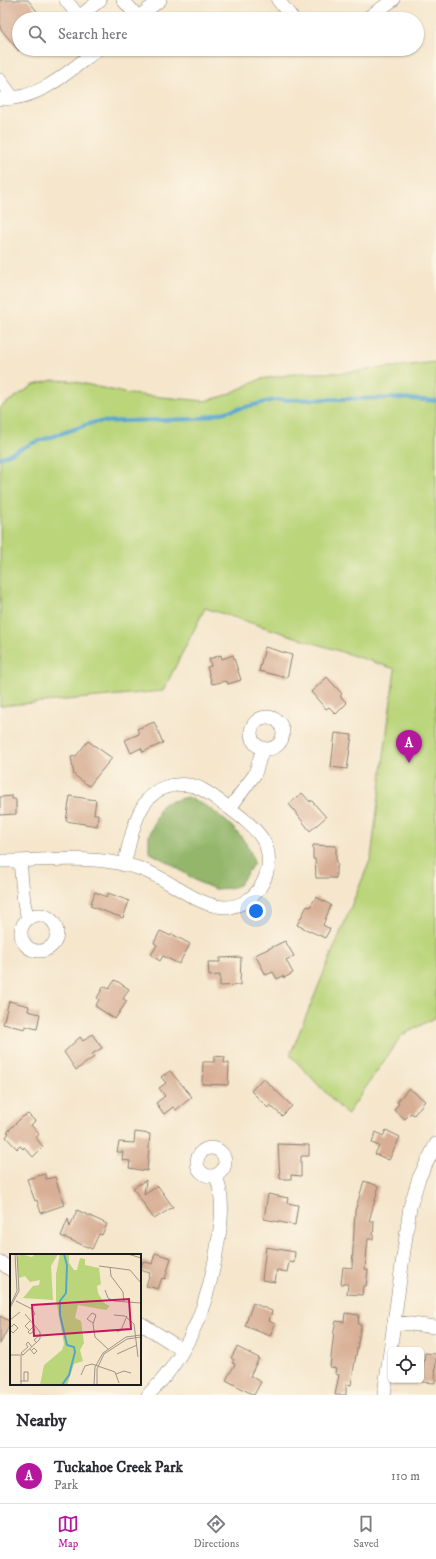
<!DOCTYPE html>
<html lang="en">
<head>
<meta charset="utf-8">
<style>
  :root { --surface:#fff; --page:#f2f2f3; --text:#2b2b33; --muted:#7c7c81; --line:#e1e1e2; --accent:#b5179e }
  body { margin:0; font-family:"IM FELL DW Pica",serif; background:var(--page); color:var(--text) }
  .controls { position:absolute; right:12px; bottom:12px; display:grid; overflow:hidden; border-radius:6px; box-shadow:0 1px 3px #0004 }
  .controls button { width:36px; height:36px; display:grid; place-items:center; padding:0; border:0; border-bottom:1px solid var(--line); background:var(--surface); color:var(--text); font:20px sans-serif }
  .you { position:absolute; left:256px; top:911px; width:14px; height:14px; margin:-10px; border:3px solid #fff; border-radius:50%; background:#1a73e8; box-shadow:0 0 0 6px #1a73e833 }
  .badge { display:grid; place-items:center; width:26px; height:26px; border-radius:50%; background:var(--accent); color:#fff; font-size:13px; font-weight:700 }
  .pin { position:absolute; translate:-50% -33px; filter:drop-shadow(0 1px 2px #0008) }
  .pin::after { content:''; position:absolute; top:21px; width:14px; height:12px; background:inherit; clip-path:polygon(0 0,100% 0,50% 100%) }
  .list { margin:0; padding:0; list-style:none }
  h2 { display:flex; justify-content:space-between; align-items:center; height:52px; margin:0; padding:0 16px; font-size:17px }
  h2 small { font-size:13px; font-weight:400; color:var(--muted) }
  .list li { display:grid; grid-template-columns:26px 1fr auto; gap:12px; align-items:center; box-sizing:border-box; height:56px; padding:0 16px; border-top:1px solid var(--line) }
  .list b { display:block; font-size:15px; white-space:nowrap }
  .list p { margin:0; font-size:13px; white-space:nowrap; color:var(--muted) }
  .list em { font-size:13px; font-style:normal; color:var(--muted) }
  .icon { flex:none; width:22px; height:22px; fill:none; stroke:currentColor; stroke-width:2; stroke-linecap:round; stroke-linejoin:round }
  .map { position:relative; flex:none; width:436px; height:1395px; overflow:hidden }
  .search { position:absolute; background:var(--surface); box-shadow:0 1px 3px #0004; left:12px; right:12px; top:12px; height:44px; display:flex; align-items:center; gap:10px; box-sizing:border-box; padding:0 14px; border-radius:22px; color:var(--muted); font-size:15px }
  .sheet { height:108px; background:var(--surface) }
  nav { display:flex; justify-content:space-around; align-items:center; box-sizing:border-box; height:56px; border-top:1px solid var(--line); background:var(--surface); font-size:11px; color:var(--muted) }
  nav a { display:grid; justify-items:center; gap:2px }
  nav .on { color:var(--accent) }
  .map>svg:first-child { display:block }
  .green { fill:#bad57a; stroke:#6b784b }
  .forest { fill:#93b66a; stroke:#586943 }
  .lines { fill:none; stroke-linecap:round; stroke-linejoin:round }
  .stream { stroke:#55a5cf; stroke-width:4 }
  .building { fill:#d8af95 }
  .minor-casing { stroke:#888174; stroke-width:14 }
  .minor { stroke:#fff; stroke-width:13 }
  .inset-river { fill:none; stroke:#55a5cf; stroke-width:2 }
  .inset-road { fill:none; stroke:#9e9586; stroke-width:1 }
  .view { fill:#c2185b; fill-opacity:0.15; stroke:#c2185b; stroke-width:2 }
  .inset-edge { fill:none; stroke:#1c1c1c; stroke-width:2 }
</style>
</head>
<body>
<div class="map">
<svg width="436" height="1395" viewBox="0 0 436 1395">
  <rect width="100%" height="100%" fill="#fcf5e5"/>
  <filter id="ink" filterUnits="userSpaceOnUse"><feTurbulence type="fractalNoise" baseFrequency=".025" numOctaves="2"/><feDisplacementMap in="SourceGraphic" scale="8" xChannelSelector="R" yChannelSelector="G"/><feConvolveMatrix kernelMatrix="1 2 1 2 8 2 1 2 1" color-interpolation-filters="sRGB"/></filter>
  <filter id="wash" filterUnits="userSpaceOnUse"><feTurbulence type="fractalNoise" baseFrequency=".012" numOctaves="4" result="noise"/><feDisplacementMap in="SourceGraphic" scale="16" xChannelSelector="R" yChannelSelector="G"/><feGaussianBlur stdDeviation="0.9" result="paint"/><feColorMatrix in="noise" values="0 0 0 0 0 0 0 0 0 0 0 0 0 0 0 0 0 1.4 0 .05"/><feComposite in="paint" operator="in"/></filter>
  <g filter="url(#wash)">
    <rect width="100%" height="100%" fill="#f5e6cc"/>
    <path class="green" d="M 436,362 L 436,1017 L 401,1036 L 347,1115 L 290,1055 L 371,858 L 395,669 L 205,608 L 163,691 L 0,706 L 0,407 L 34,385 L 53,380 L 72,381 L 129,394 L 205,401 L 224,396 L 261,379 L 301,373 L 340,373 Z"/>
    <path class="forest" d="M 187,797 C 212,806 249,835 254,863 L 239,885 L 230,888 L 215,889 L 198,882 L 171,864 L 149,852 L 149,836 L 161,806 L 165,803 Z"/>
    <g class="lines">
      <path class="stream" d="M 0,458 L 33,443 L 95,422 L 197,419 L 274,400 L 400,398 L 436,401"/>
    </g>
    <g id="blocks">
      <path class="building" d="M 0,0 L 28,0 L 43,19 L 19,19 L 19,51 L 0,28 Z
        M 265,647 L 292,655 L 287,678 L 259,671 Z
        M 221,655 L 222,659 L 233,655 L 241,680 L 228,684 L 227,681 L 212,684 L 207,667 L 211,666 L 209,659 Z
        M 327,677 L 342,694 L 340,696 L 347,703 L 336,714 L 329,707 L 326,709 L 311,692 Z
        M 154,722 L 163,743 L 143,752 L 141,748 L 131,753 L 125,740 L 139,734 L 137,729 Z
        M 335,733 L 352,735 L 347,769 L 331,767 Z
        M 88,741 L 112,758 L 89,786 L 74,775 L 71,757 L 76,756 Z
        M 302,793 L 310,802 L 311,800 L 326,817 L 310,831 L 289,804 Z
        M 12,796 L 12,799 L 16,799 L 16,814 L 0,815 L 0,797 Z
        M 70,796 L 96,800 L 94,814 L 98,814 L 97,826 L 66,821 Z
        M 313,845 L 336,846 L 336,863 L 338,865 L 336,869 L 336,878 L 316,878 L 315,859 L 313,859 Z
        M 95,892 L 107,897 L 108,893 L 129,901 L 123,918 L 90,906 Z
        M 316,897 L 331,905 L 323,925 L 330,929 L 325,938 L 297,925 L 307,906 L 310,907 Z
        M 160,931 L 171,936 L 172,934 L 190,944 L 179,964 L 163,956 L 160,961 L 151,955 L 157,945 L 154,943 Z
        M 285,941 L 294,956 L 286,960 L 293,973 L 284,978 L 283,976 L 277,979 L 273,972 L 266,975 L 255,955 Z
        M 241,957 L 240,985 L 220,986 L 220,975 L 209,976 L 208,962 L 220,962 L 220,958 Z
        M 115,980 L 129,989 L 123,999 L 127,1001 L 115,1019 L 95,1006 L 99,1000 L 97,998 L 104,986 L 109,989 Z
        M 9,1001 L 29,1006 L 28,1011 L 40,1014 L 37,1029 L 25,1026 L 25,1029 L 3,1024 Z
        M 92,1034 L 102,1048 L 92,1054 L 94,1057 L 76,1070 L 64,1052 L 80,1037 L 83,1041 Z
        M 214,1056 L 225,1057 L 224,1063 L 229,1063 L 228,1085 L 202,1084 L 203,1062 L 214,1062 Z
        M 170,1071 L 192,1097 L 176,1110 L 173,1107 L 164,1114 L 156,1103 L 165,1096 L 159,1088 L 166,1083 L 161,1077 Z
        M 263,1078 L 292,1106 L 282,1116 L 270,1105 L 268,1108 L 251,1091 Z
        M 409,1088 L 425,1101 L 414,1115 L 411,1113 L 405,1119 L 394,1110 L 399,1103 L 397,1102 Z
        M 28,1114 L 35,1121 L 31,1125 L 39,1134 L 36,1138 L 43,1147 L 33,1157 L 24,1147 L 23,1149 L 20,1146 L 17,1149 L 6,1137 L 9,1133 L 7,1132 L 22,1117 Z
        M 386,1130 L 400,1137 L 389,1160 L 375,1154 L 379,1146 L 372,1143 L 376,1132 L 383,1136 Z
        M 135,1132 L 150,1134 L 147,1171 L 129,1168 L 130,1161 L 122,1160 L 123,1152 L 117,1152 L 119,1142 L 134,1143 Z
        M 278,1144 L 309,1145 L 309,1156 L 301,1156 L 301,1176 L 291,1175 L 291,1179 L 280,1179 Z
        M 45,1174 L 46,1179 L 55,1177 L 64,1205 L 41,1213 L 37,1200 L 35,1201 L 27,1179 Z
        M 146,1180 L 144,1195 L 158,1186 L 173,1207 L 154,1219 L 133,1188 Z
        M 364,1181 L 379,1186 L 369,1221 L 374,1221 L 373,1239 L 368,1239 L 365,1269 L 368,1270 L 366,1286 L 363,1286 L 362,1295 L 347,1294 L 348,1284 L 341,1284 L 343,1267 L 352,1268 L 355,1211 Z
        M 268,1194 L 288,1198 L 287,1203 L 298,1205 L 295,1225 L 264,1219 Z
        M 77,1210 L 107,1224 L 102,1235 L 99,1234 L 92,1249 L 61,1236 L 68,1219 L 70,1227 Z
        M 266,1247 L 295,1252 L 294,1263 L 289,1262 L 287,1272 L 277,1270 L 275,1282 L 262,1280 Z
        M 155,1253 L 171,1258 L 165,1279 L 162,1278 L 158,1289 L 146,1286 L 150,1273 L 140,1270 L 143,1261 L 152,1264 Z
        M 253,1303 L 272,1311 L 269,1321 L 275,1324 L 270,1336 L 245,1326 Z
        M 345,1313 L 359,1315 L 358,1324 L 361,1325 L 351,1385 L 346,1384 L 346,1395 L 335,1395 L 339,1375 L 335,1374 L 336,1368 L 330,1367 L 334,1331 L 336,1321 L 344,1322 Z
        M 0,1316 L 11,1322 L 0,1344 Z
        M 237,1347 L 259,1358 L 250,1376 L 261,1382 L 254,1395 L 226,1380 L 235,1364 L 232,1363 L 234,1360 L 231,1358 Z
        M 425,1353 L 436,1354 L 435,1383 L 422,1382 Z"/>
    </g>
  </g>
  <g filter="url(#ink)">
    <use href="#blocks" fill-opacity="0" stroke="#888174" stroke-width="1"/>
    <g class="lines">
      <defs>
        <path id="minor" d="M 66,0 L 79,17 L 100,0
          M 123,0 L 138,17
          M 278,0 L 293,19
          M 136,19 L 160,0
          M 366,19 L 393,0
          M 0,80 L 13,98
          M 0,99 C 40,100 68,72 98,49
          M251 733a16 16 0 1 1 32 0a16 16 0 1 1-32 0Z
          M 230,808 L 255,774 L 263,748
          M 0,861 C 46,861 93,854 138,868 C 168,877 196,907 226,907 C 258,907 279,866 263,840 C 255,827 240,816 228,807 C 219,801 211,794 203,790 C 195,785 185,784 176,785 C 137,788 132,835 124,865
          M 20,861 L 24,903 L 28,919
          M21 933a18 18 0 1 1 36 0a18 18 0 1 1-36 0Z
          M197 1162a14 14 0 1 1 28 0a14 14 0 1 1-28 0Z
          M 0,1262 L 11,1270
          M 394,1322 L 436,1327
          M 140,1323 L 183,1350
          M 148,1395 C 190,1355 210,1298 218,1242 C 222,1219 224,1198 216,1176
          M 384,1395 L 410,1207 L 419,1178 L 436,1144"/>
      </defs>
      <use href="#minor" class="minor-casing"/>
      <use href="#minor" class="minor"/>
    </g>
  </g>
  <g transform="translate(10 1254)">
    <rect width="131" height="131" fill="#f5e6cc"/>
    <path d="M 10,0 L 22,3 L 25,0 L 48,0 L 41,12 L 43,46 L 13,44 L 23,32 L 29,31 L 30,26 L 20,28 L 15,22 L 9,24 L 7,4 ZM 50,0 L 59,0 L 59,9 L 64,16 L 67,16 L 70,4 L 75,5 L 75,11 L 89,14 L 91,30 L 87,32 L 88,39 L 94,49 L 100,52 L 96,56 L 68,51 L 65,64 L 71,67 L 74,89 L 70,96 L 73,107 L 64,110 L 57,131 L 30,131 L 34,111 L 52,96 L 54,90 L 46,46 L 46,20 Z" fill="#bad57a"/>
    <path class="inset-river" d="M 52,131 L 59,121 L 65,98 L 64,93 L 57,91 L 50,61 L 50,47 L 56,39 L 57,11 L 54,0"/>
    <path class="inset-road" d="M 89,0 L 112,0M 118,0 L 131,4M 89,12 L 120,16 L 131,29M 100,13 L 101,22 L 113,38 L 114,48M 95,36 L 98,44 L 104,47 L 131,49M 6,47 L 22,55 L 25,60 L 22,63M 0,52 L 7,37 L 5,0M 0,54 L 9,37 L 7,0M 104,61 L 115,62 L 124,70 L 128,103M 0,66 L 10,58M 83,69 L 77,65 L 82,59 L 86,61 L 83,70 L 85,83 L 98,95M 0,74 L 4,70 L 8,74 L 3,79 L 0,76M 23,74 L 25,76 L 20,80 L 18,78 L 24,72M 20,77 L 15,72 L 20,67M 107,78 L 111,76 L 117,62M 27,89 L 24,86 L 31,80M 20,95 L 24,100 L 27,97 L 24,94 L 22,96M 107,100 L 127,91M 0,101 L 13,101 L 30,85 L 30,78 L 15,60M 13,101 L 11,99 L 18,93 L 16,90 L 18,88 L 22,93M 11,102 L 11,131M 106,120 L 114,117 L 121,119M 71,121 L 75,112 L 82,110 L 105,118 L 109,129M 10,127 L 18,127 L 18,118 L 14,118 L 14,127M 84,131 L 85,113 L 93,99 L 116,83 L 131,81M 87,131 L 87,115 L 94,100 L 117,85 L 131,83"/>
    <path class="view" d="M 119,45 L 121,75 L 24,82 L 22,51 Z"/>
    <rect width="131" height="131" class="inset-edge"/>
  </g>
</svg>
<div class="controls">
<button><svg class="icon" aria-label="locate" viewBox="0 0 24 24"><circle cx="12" cy="12" r="6"/><path d="M12 2v4M12 18v4M2 12h4M18 12h4"/></svg></button>
</div>
<div class="you"></div>
<div class="pin badge" style="left:409px;top:763px">A</div>
<div class="search"><svg class="icon" aria-label="search" viewBox="0 0 24 24"><circle cx="10" cy="10" r="6"/><path d="M15 15l6 6"/></svg>Search here</div>
</div>
<section class="sheet">
<h2>Nearby<small></small></h2>
<ul class="list">
<li><span class="badge">A</span><div><b>Tuckahoe Creek Park</b><p>Park</p></div><em>110 m</em></li>
</ul>
</section>
<nav>
<a class="on"><svg class="icon" aria-label="map" viewBox="0 0 24 24"><path d="M3 6l6-2 6 2 6-2v14l-6 2-6-2-6 2zM9 4v14M15 6v14"/></svg>Map</a>
<a><svg class="icon" aria-label="directions" viewBox="0 0 24 24"><path d="M12 3l9 9-9 9-9-9zM9 14v-3h6M13 9l2 2-2 2"/></svg>Directions</a>
<a><svg class="icon" aria-label="saved" viewBox="0 0 24 24"><path d="M7 4h10v16l-5-4-5 4z"/></svg>Saved</a>
</nav>
</body>
</html>
